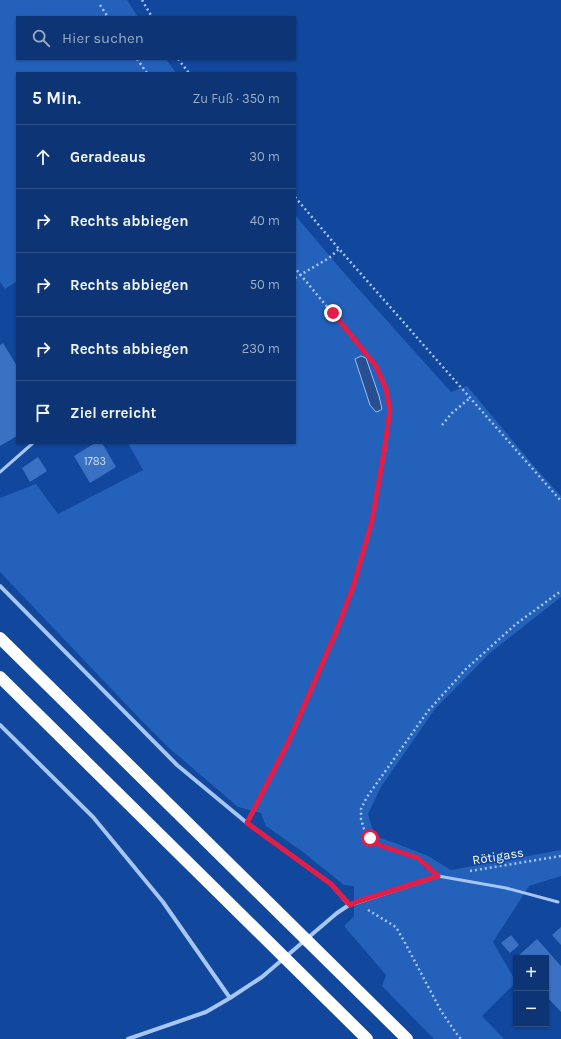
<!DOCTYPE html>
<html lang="de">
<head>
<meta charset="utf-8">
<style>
  :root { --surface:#0d3575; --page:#163d7a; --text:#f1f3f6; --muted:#9aabc5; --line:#2d5087 }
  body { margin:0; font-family:Karla,sans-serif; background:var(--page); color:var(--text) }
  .controls { position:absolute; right:12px; bottom:12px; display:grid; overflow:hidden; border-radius:0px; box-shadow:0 1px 3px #0004 }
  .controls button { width:36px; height:36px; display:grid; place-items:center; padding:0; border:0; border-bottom:1px solid var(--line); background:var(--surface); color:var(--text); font:20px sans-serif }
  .stop { position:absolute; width:12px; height:12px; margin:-9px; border:3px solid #e11d48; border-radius:50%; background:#fff }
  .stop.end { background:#e11d48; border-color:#fff; box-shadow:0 1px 4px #0008 }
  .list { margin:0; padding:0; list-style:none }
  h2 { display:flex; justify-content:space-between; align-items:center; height:52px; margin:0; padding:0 16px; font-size:17px }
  h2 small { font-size:13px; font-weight:400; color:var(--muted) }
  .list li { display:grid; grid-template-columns:26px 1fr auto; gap:12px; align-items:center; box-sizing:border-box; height:64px; padding:0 16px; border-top:1px solid var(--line) }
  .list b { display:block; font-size:15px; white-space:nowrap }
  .list em { font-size:13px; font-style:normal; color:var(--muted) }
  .icon { flex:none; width:22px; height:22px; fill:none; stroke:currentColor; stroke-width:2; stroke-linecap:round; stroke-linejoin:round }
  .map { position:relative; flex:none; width:561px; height:1039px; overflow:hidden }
  .search { position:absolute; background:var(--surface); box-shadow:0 1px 3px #0004; left:16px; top:16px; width:280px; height:44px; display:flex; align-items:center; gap:10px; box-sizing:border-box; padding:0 14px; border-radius:0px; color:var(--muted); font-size:15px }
  .panel { position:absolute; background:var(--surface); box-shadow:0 1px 3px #0004; left:16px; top:72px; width:280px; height:372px; border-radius:0px }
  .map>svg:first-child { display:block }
  .green { fill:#2461ba }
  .water { fill:#285090; stroke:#97c0f8 }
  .building { fill:#3a71c3 }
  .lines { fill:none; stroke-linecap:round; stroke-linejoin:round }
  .path { stroke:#a6c6f4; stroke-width:2.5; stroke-dasharray:2 3; stroke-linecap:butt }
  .service { stroke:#a6c6f4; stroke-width:3 }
  .minor { stroke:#a6c6f4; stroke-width:4 }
  .motorway { stroke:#fff; stroke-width:12 }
  .route { stroke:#e11d48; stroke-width:5 }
  .labels { text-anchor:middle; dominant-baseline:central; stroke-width:3.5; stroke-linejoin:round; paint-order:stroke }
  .number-label { font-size:11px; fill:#cedcf0 }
  .street-label { font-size:13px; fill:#fff; stroke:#11479c }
</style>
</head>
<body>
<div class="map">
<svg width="561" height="1039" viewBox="0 0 561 1039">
  <rect width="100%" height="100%" fill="#11479c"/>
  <path class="green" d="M 0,0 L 127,0 L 138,17 L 17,17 L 17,59 L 166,59 L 176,73 L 17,73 L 17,281 L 5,289 L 0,282 Z
    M 295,215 L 345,274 L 451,392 L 467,386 L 539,472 L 561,496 L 561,597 L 490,653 L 435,709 L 381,787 L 368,814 L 373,831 L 380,838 L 395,843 L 428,856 L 451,870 L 561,850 L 561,876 L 529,886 L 493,942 L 516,982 L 482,1016 L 504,1039 L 434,1039 L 382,986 L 386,975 L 344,926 L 354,916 L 354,886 L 344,885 L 303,852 L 266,826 L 261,813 L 238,807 L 168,747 L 140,719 L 0,572 L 0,498 L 36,484 L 58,514 L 143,470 L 128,443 L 295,443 Z"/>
  <path class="water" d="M 361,356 L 366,358 L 379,396 L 382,409 L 379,411 L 376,412 L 370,405 L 355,359 Z"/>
  <path class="building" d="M 3,343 L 17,366 L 17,436 L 0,446 L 0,345 Z
    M 95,443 L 102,443 L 116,467 L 90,483 L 74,456 Z
    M 38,457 L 47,471 L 30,482 L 22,468 Z
    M 561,927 L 561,945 L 552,935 Z
    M 511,935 L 519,945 L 510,953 L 501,943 Z
    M 537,939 L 561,966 L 561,1012 L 546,996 L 546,958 L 516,958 Z"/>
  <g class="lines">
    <path class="path" d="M 142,0 L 152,17
      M 100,5 L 108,17
      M 137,59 L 147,73
      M 178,59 L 189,73
      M 295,197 L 339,249 L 561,501
      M 295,278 L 329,258 L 339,249
      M 442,425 L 452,413 L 470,398
      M 251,815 L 288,743 L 336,632 L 353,587 L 372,521 L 385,452 L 390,410 L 387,389 L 376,366 L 295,268
      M 431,869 L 419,858 L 379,845 L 370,837 L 364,829 L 361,819 L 361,809 L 367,797 L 428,711 L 466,669 L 516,624 L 561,591
      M 470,871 L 561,856
      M 368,910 L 396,927 L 404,941 L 441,1011 L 456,1033 L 461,1039"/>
    <path class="service" d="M 0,472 L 33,443
      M 438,876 L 506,888 L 558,902"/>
    <path class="minor" d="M 0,586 L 177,765 L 247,823 L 331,884 L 349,905
      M 0,725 L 93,817 L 163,902 L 230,998
      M 128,1039 L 206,1012 L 230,998 L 262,977 L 337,913 L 349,905 L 438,876"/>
    <path class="motorway" d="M 0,638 L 407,1039
      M 0,677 L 367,1039"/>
  </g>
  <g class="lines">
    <path class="route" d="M 333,313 L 376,366 L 386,389 L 390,410 L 384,452 L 372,521 L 353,587 L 336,632 L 288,743 L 247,823 L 331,884 L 350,905 L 356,902 L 438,876 L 418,858 L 379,845 L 370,838"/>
  </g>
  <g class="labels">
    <g class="number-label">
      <text x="95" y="461">1783</text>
    </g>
    <g class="street-label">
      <text transform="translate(498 856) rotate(-9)">Rötigass</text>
    </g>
  </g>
</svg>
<div class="controls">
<button>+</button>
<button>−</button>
</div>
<div class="stop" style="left:370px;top:838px"></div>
<div class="stop end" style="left:333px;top:313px"></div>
<div class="search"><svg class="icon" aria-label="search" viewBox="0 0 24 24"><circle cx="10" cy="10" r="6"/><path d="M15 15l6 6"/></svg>Hier suchen</div>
<section class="panel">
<h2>5 Min.<small>Zu Fuß · 350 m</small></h2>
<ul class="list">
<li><svg class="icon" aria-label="ahead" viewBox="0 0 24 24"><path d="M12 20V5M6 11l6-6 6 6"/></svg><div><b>Geradeaus</b></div><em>30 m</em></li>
<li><svg class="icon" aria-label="right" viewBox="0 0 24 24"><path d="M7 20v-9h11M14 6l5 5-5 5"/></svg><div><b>Rechts abbiegen</b></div><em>40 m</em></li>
<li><svg class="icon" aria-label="right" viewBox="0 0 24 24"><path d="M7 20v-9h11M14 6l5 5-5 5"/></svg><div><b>Rechts abbiegen</b></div><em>50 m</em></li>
<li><svg class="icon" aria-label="right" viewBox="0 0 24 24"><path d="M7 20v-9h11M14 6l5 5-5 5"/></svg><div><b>Rechts abbiegen</b></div><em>230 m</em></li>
<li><svg class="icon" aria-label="arrive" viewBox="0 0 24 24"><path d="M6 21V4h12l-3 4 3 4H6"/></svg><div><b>Ziel erreicht</b></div></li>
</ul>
</section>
</div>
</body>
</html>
